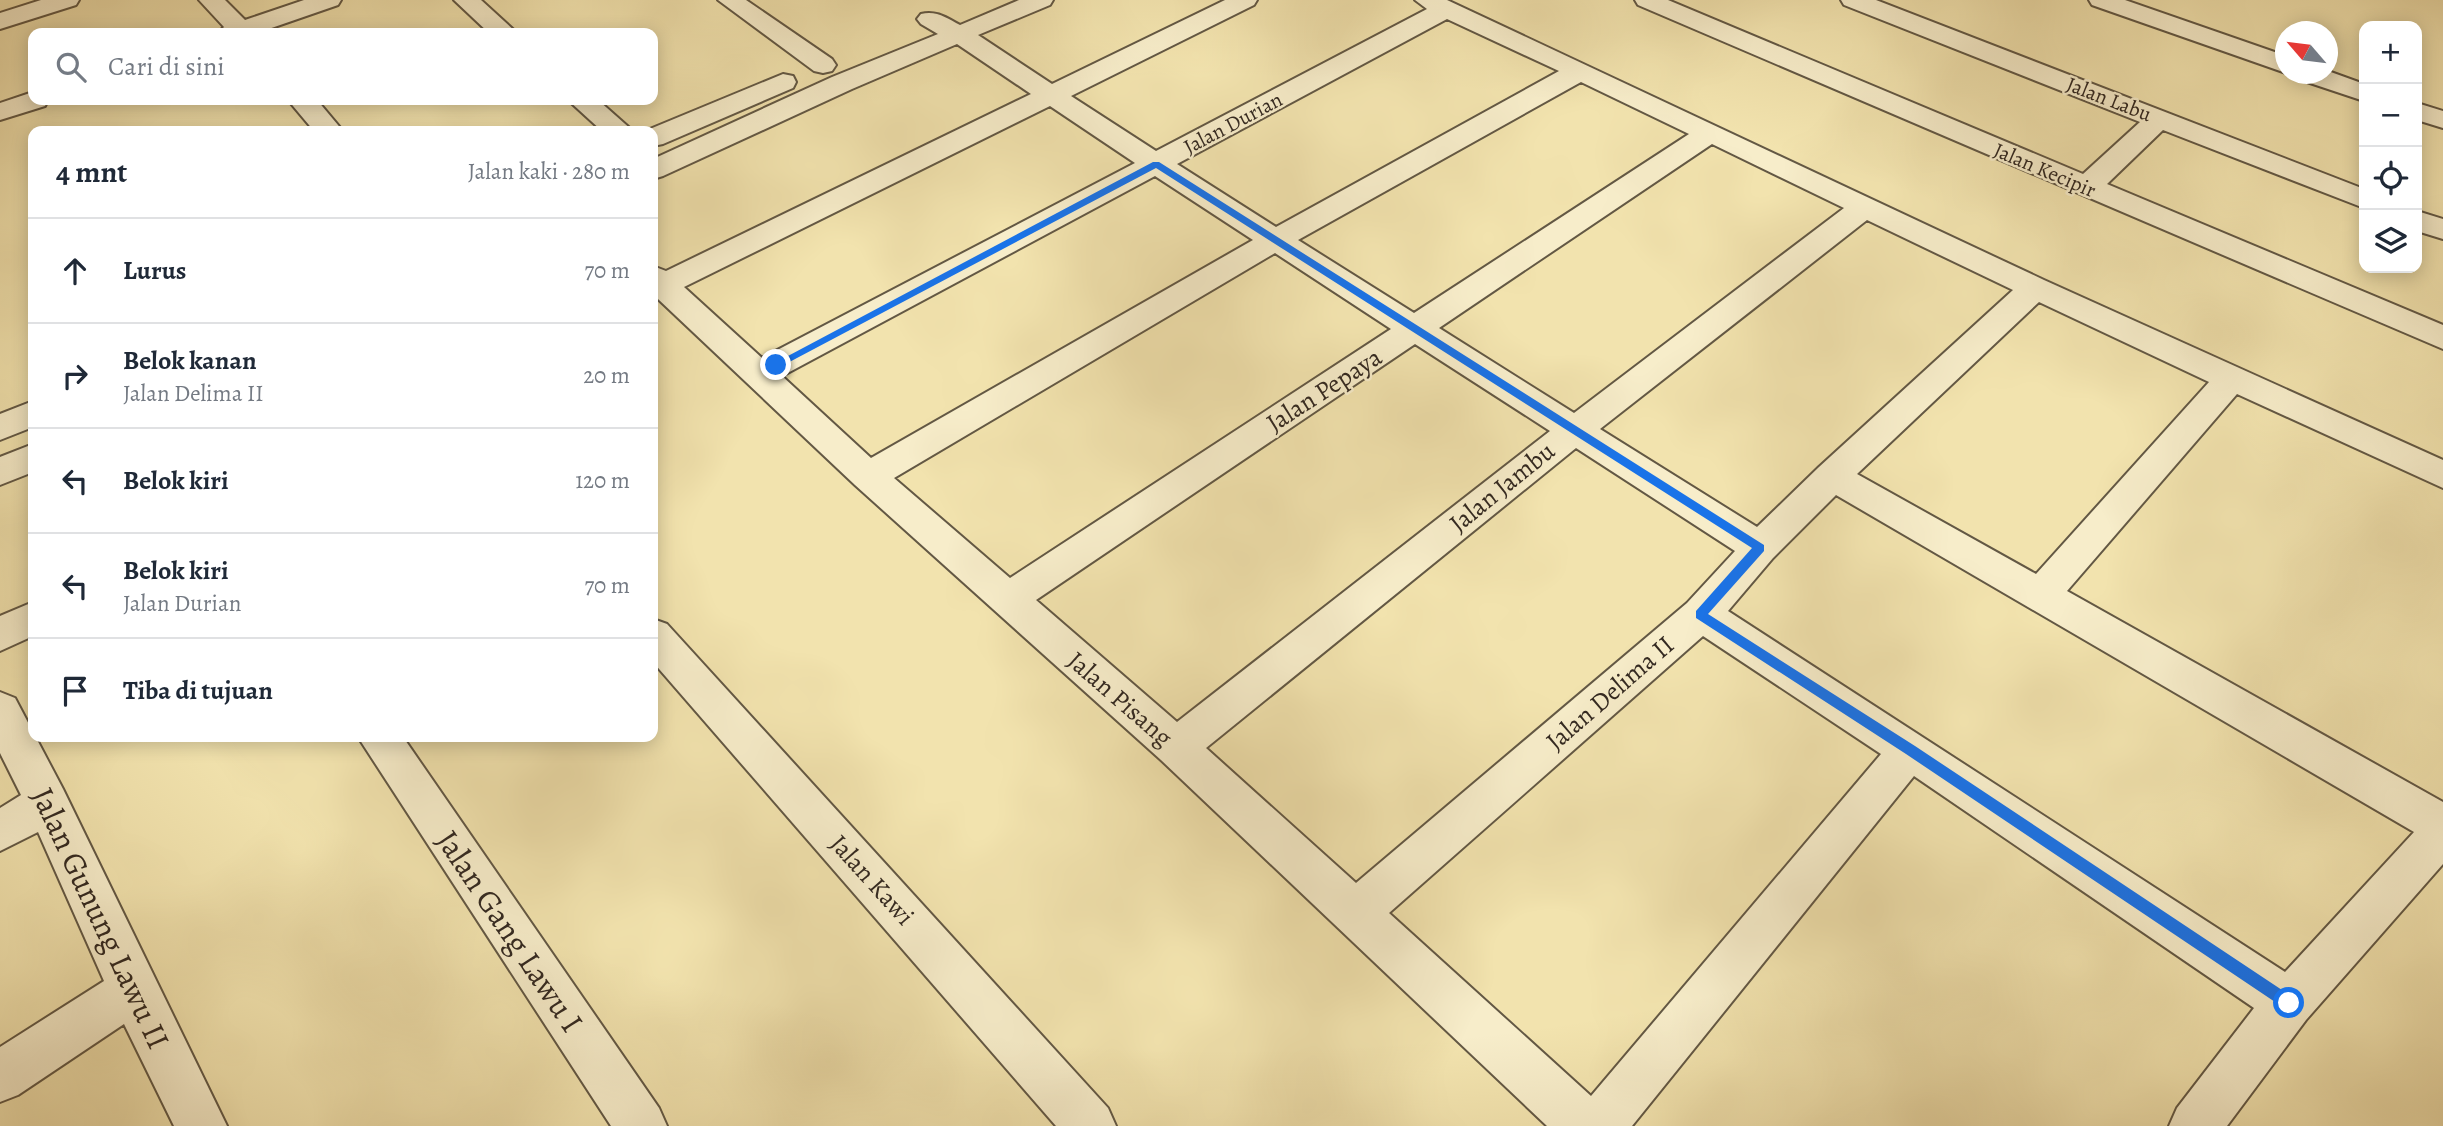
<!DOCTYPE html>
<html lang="id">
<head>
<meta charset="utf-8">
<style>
  :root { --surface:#fff; --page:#f2f2f3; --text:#1f2937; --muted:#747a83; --line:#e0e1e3 }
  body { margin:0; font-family:Alegreya,serif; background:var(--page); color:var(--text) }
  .controls { position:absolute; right:21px; top:21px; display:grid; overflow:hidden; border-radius:14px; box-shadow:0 4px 18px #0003 }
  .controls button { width:63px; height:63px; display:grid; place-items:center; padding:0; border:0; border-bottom:2px solid var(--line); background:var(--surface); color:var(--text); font:35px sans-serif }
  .compass { position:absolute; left:2275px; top:21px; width:63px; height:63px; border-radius:50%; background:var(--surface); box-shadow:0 4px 18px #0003; rotate:298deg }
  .stop { position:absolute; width:21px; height:21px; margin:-16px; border:5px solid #1a73e8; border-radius:50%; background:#fff }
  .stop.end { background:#1a73e8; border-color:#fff; box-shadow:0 2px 7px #0008 }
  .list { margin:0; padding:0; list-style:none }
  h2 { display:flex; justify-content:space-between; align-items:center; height:91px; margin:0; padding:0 28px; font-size:30px }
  h2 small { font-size:23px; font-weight:400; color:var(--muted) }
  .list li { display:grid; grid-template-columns:46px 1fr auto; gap:21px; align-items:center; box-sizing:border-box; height:105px; padding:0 28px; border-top:2px solid var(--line) }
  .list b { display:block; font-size:26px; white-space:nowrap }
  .list p { margin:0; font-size:23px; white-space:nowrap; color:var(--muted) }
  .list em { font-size:23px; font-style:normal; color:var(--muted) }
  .icon { flex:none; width:38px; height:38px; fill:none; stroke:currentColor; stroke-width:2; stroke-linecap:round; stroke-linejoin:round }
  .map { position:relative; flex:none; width:2443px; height:1126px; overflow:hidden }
  .search { position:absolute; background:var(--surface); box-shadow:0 4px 18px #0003; left:28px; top:28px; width:630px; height:77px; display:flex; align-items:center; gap:18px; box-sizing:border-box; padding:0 24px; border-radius:14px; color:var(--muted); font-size:26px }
  .panel { position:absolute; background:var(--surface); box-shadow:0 4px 18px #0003; left:28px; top:126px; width:630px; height:616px; border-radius:14px }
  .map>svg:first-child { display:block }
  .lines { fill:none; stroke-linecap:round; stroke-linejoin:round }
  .minor-casing { stroke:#635844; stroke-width:4 }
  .minor { fill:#f7edca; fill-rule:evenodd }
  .route { fill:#1a73e8 }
  .labels { text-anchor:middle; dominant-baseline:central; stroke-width:5; stroke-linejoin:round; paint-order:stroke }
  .far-street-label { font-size:21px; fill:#332921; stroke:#f7edca }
  .street-label { font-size:26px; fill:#332921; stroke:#f7edca }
  .near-street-label { font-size:32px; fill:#332921; stroke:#f7edca }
</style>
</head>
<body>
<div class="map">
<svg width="2443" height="1126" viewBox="0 0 2443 1126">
  <rect width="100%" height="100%" fill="#f2e3ae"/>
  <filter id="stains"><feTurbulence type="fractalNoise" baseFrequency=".00286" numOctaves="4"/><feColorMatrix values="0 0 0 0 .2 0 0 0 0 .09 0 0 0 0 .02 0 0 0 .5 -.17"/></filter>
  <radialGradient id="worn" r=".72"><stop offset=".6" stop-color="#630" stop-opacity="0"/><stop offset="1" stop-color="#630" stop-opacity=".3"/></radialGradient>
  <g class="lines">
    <defs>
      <path id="minor" d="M 41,0 L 79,0 L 76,5 L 0,29 L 0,13 Z
        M 199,0 L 225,0 L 245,20 L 304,0 L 341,0 L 338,5 L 257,33 L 218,33 L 224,27 Z
        M 454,0 L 481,0 L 517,33 L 489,33 Z
        M 718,0 L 746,0 L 832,59 L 836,65 L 832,71 L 823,73 L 814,71 Z
        M 1019,0 L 1053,0 L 1050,5 L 978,35 L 1052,84 L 1225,0 L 1257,0 L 1254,5 L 1071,96 L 1156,151 L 1427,9 L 1415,0 L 1447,0 L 2044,280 L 2443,460 L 2443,488 L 2237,394 L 2067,591 L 2443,802 L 2443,864 L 2306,1020 L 2227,1126 L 2169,1126 L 2177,1108 L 2254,1008 L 1914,776 L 1632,1126 L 1547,1126 L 1161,760 L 855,485 L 658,299 L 653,300 L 653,266 L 666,271 L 1031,94 L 957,44 L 852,89 L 663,176 L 653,179 L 653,159 L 832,77 L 938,34 L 921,24 L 917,19 L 921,14 C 936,10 947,18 960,25 ZM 1447,19 L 1559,71 L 1276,227 L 1177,164 ZM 1581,82 L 1689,134 L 1414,313 L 1298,240 ZM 1050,106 L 1135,163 L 762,358 L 684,287 ZM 1712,144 L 1844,208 L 1574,413 L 1439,328 ZM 1155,176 L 1253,240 L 871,458 L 782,376 ZM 1867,220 L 2013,290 L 1819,467 L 1757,527 L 1600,429 ZM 1275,253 L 1391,329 L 1010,578 L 894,478 ZM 2039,302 L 2209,382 L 2036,574 L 1857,474 ZM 1415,344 L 1550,431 L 1177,722 L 1036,600 ZM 1576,448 L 1735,551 L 1687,603 L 1356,883 L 1206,748 ZM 1836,495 L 2414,832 L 2285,972 L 1728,611 L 1773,558 ZM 1703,636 L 1881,754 L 1591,1096 L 1389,913 Z
        M 1635,0 L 1668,0 L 2083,174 L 2140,122 L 1844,5 L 1841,0 L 1876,0 L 2364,189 L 2364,208 L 2163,130 L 2107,184 L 2443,325 L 2443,349 L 1638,5 Z
        M 2089,0 L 2125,0 L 2286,56 L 2286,73 L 2092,5 Z
        M 2328,71 L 2364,84 L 2364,101 L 2301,80 L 2297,74 L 2328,74 Z
        M 783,74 L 793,76 L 796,82 L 793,88 L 663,144 L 653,146 L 653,131 L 645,131 Z
        M 33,92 L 33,100 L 48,100 L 45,106 L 0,120 L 0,103 Z
        M 288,100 L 317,100 L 343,131 L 314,131 Z
        M 568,100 L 598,100 L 633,131 L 602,131 Z
        M 2417,103 L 2443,111 L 2443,128 L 2417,120 Z
        M 2417,211 L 2443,219 L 2443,239 L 2417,231 Z
        M 33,401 L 33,427 L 0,440 L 0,414 Z
        M 33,444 L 33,472 L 0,485 L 0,457 Z
        M 33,602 L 33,636 L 0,651 L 0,616 Z
        M 653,619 L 667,624 L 1108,1108 L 1116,1126 L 1056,1126 L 653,662 Z
        M 0,692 L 15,698 L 63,789 L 227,1126 L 174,1126 L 124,1024 L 18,1095 L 0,1102 L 0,1047 L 104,981 L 38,832 L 0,851 L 0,808 L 21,795 L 0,753 Z
        M 358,737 L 403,737 L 659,1108 L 667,1126 L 611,1126 Z"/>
    </defs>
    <use href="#minor" class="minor-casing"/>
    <use href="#minor" class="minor"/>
  </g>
  <path class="route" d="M 1153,162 L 1159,162 L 1764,545 L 1764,551 L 1708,614 L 1915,746 L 2294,998 L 2296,1003 L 2294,1008 L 2284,1008 L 1906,754 L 1696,618 L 1696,611 L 1752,548 L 1156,168 L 780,367 L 771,365 Z"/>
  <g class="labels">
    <g class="far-street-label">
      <text transform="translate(2109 99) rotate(21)">Jalan Labu</text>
      <text transform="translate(1233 123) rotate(-28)">Jalan Durian</text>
      <text transform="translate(2045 170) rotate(23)">Jalan Kecipir</text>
    </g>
    <g class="street-label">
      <text transform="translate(1324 390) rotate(-33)">Jalan Pepaya</text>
      <text transform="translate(1502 487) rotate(-39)">Jalan Jambu</text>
      <text transform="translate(1610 693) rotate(-41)">Jalan Delima II</text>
      <text transform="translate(1120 699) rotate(41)">Jalan Pisang</text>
      <text transform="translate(872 880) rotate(48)">Jalan Kawi</text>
    </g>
    <g class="near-street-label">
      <text transform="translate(101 918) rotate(65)">Jalan Gunung Lawu II</text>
      <text transform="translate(510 931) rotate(56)">Jalan Gang Lawu I</text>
    </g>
  </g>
  <rect width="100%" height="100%" filter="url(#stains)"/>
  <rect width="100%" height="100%" fill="url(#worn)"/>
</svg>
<div class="controls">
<button>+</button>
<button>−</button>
<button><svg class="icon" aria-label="locate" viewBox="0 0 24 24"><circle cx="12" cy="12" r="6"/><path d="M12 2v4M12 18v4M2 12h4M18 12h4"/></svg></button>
<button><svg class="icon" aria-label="layers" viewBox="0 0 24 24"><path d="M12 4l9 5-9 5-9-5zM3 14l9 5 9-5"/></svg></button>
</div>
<svg class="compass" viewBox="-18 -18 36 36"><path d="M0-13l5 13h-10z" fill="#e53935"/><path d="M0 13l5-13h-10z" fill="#747a83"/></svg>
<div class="stop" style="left:2289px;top:1003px"></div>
<div class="stop end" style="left:776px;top:365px"></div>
<div class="search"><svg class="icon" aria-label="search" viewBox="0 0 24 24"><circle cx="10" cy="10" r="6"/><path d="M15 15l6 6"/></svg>Cari di sini</div>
<section class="panel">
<h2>4 mnt<small>Jalan kaki · 280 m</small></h2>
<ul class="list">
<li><svg class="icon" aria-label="ahead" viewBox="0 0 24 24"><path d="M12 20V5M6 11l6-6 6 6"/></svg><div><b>Lurus</b></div><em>70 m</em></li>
<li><svg class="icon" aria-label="right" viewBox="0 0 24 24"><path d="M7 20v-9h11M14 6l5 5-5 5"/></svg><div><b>Belok kanan</b><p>Jalan Delima II</p></div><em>20 m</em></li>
<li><svg class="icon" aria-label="left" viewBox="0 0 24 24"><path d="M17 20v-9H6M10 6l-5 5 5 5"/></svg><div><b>Belok kiri</b></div><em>120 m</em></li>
<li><svg class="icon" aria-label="left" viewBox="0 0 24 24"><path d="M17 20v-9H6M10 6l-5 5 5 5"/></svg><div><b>Belok kiri</b><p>Jalan Durian</p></div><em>70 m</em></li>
<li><svg class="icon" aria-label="arrive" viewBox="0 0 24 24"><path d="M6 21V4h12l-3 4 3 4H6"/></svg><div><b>Tiba di tujuan</b></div></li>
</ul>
</section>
</div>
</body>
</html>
